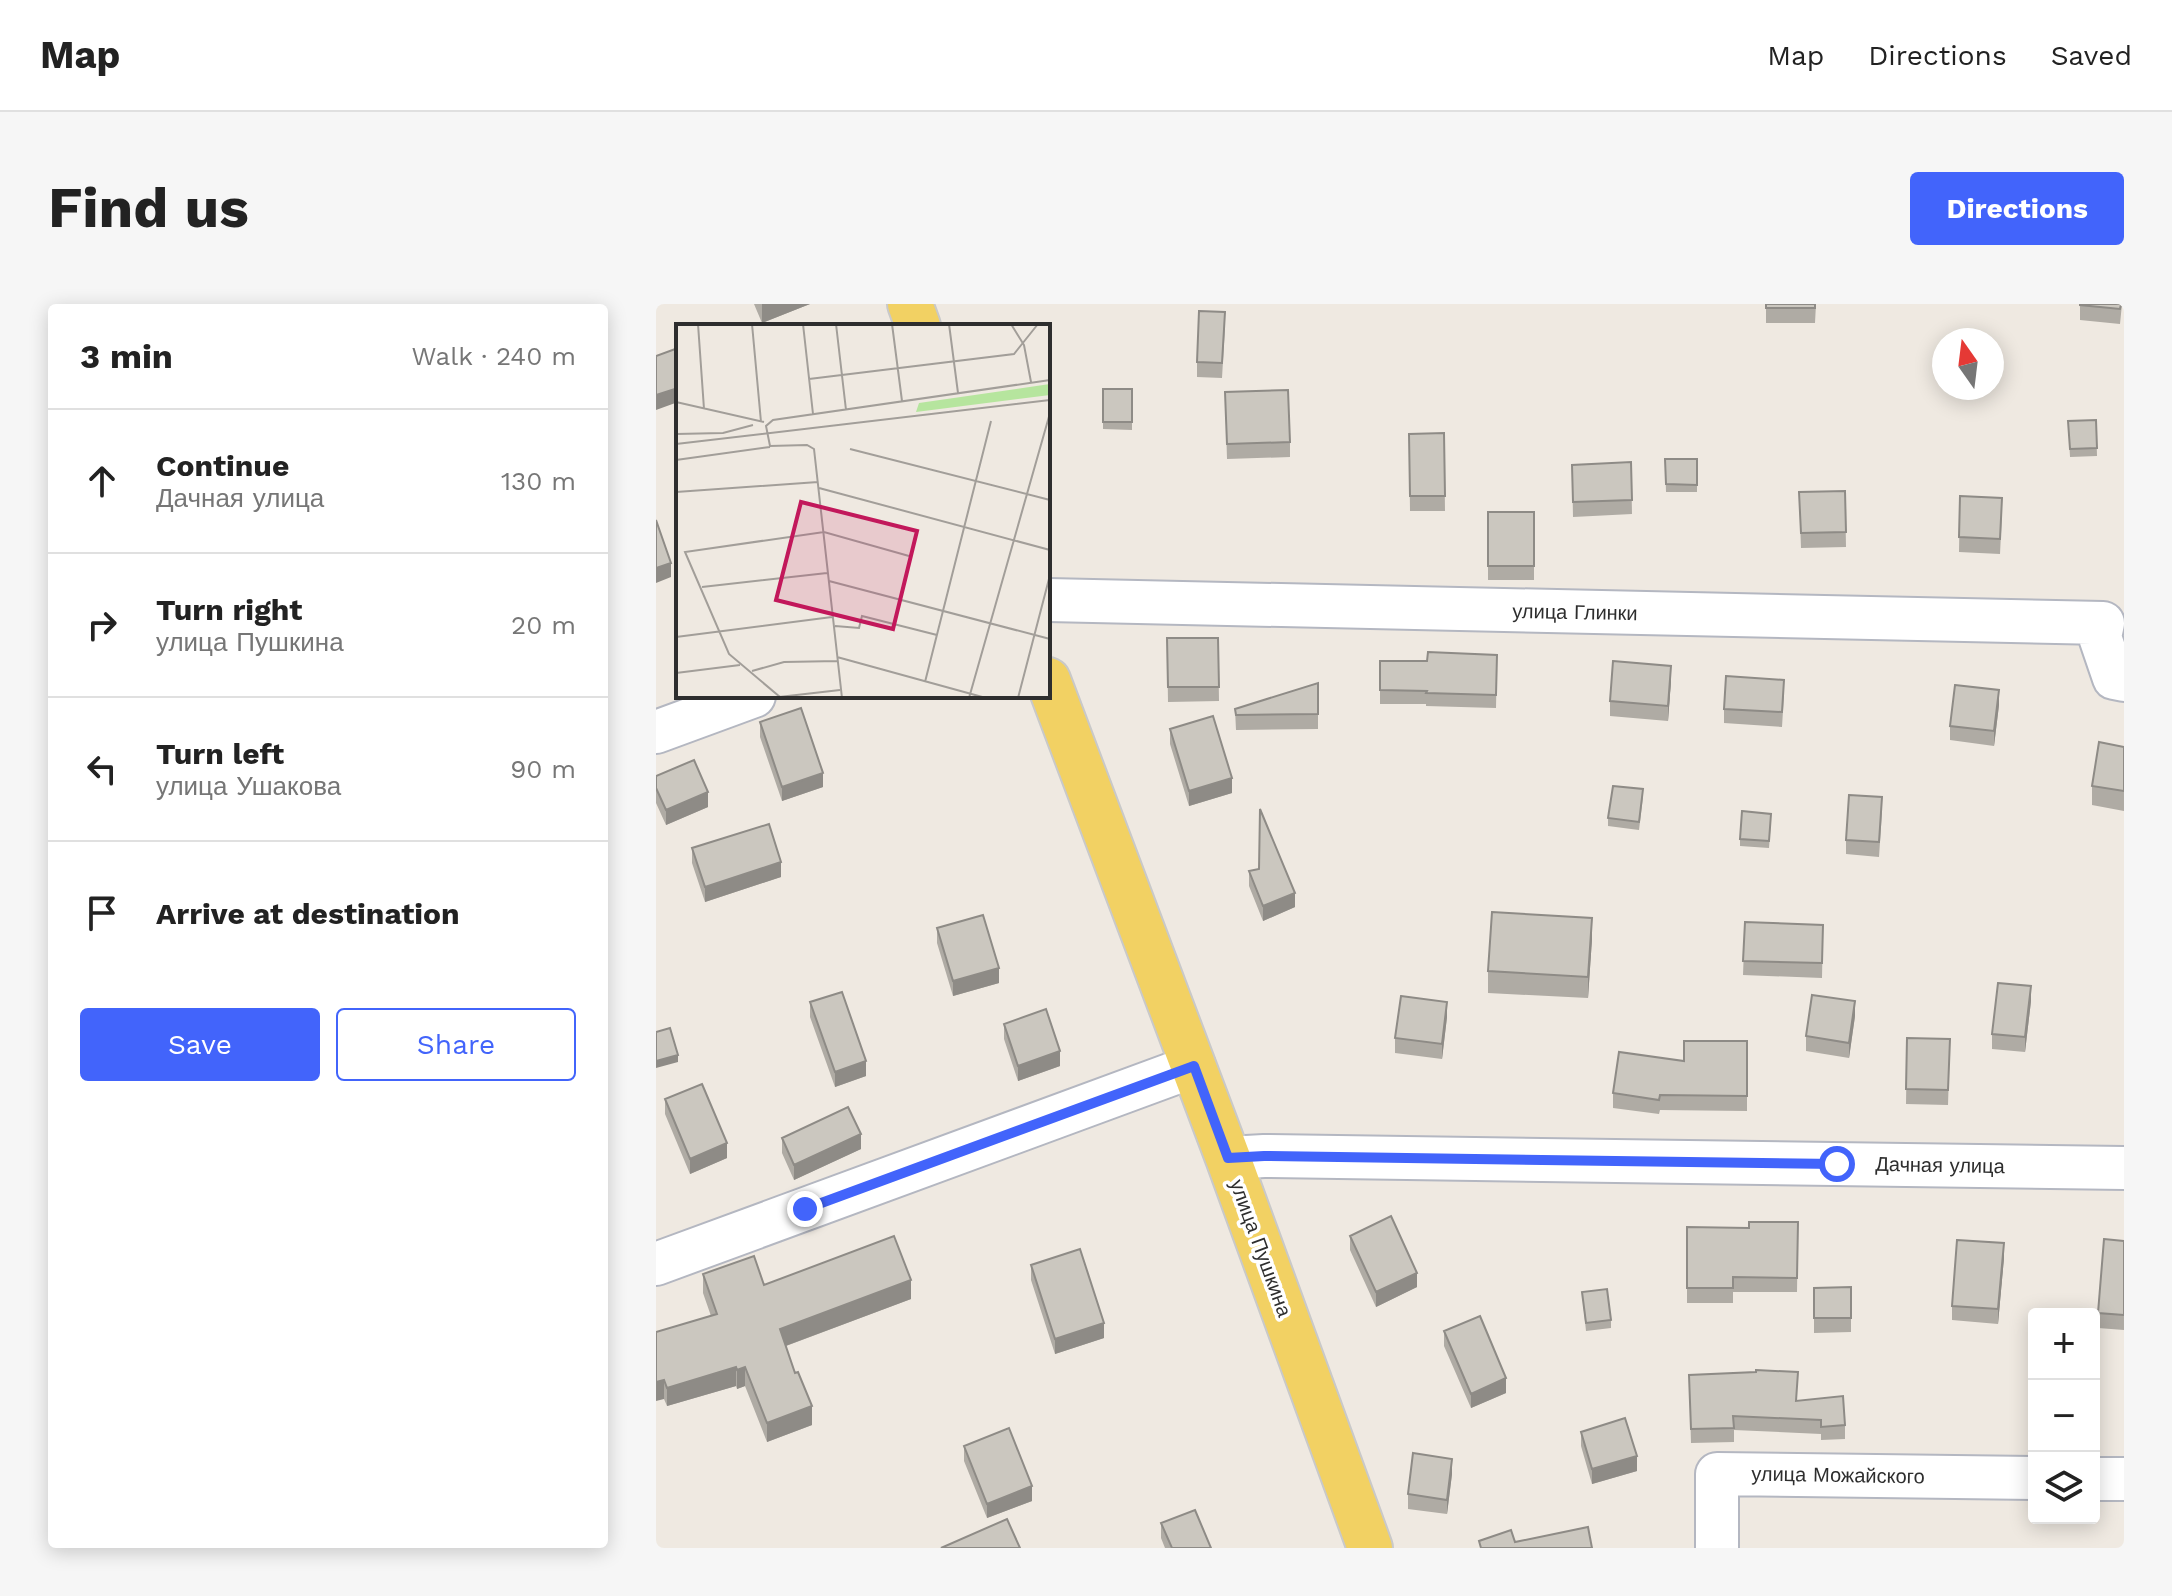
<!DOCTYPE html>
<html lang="en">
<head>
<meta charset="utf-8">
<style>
  :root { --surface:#fff; --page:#f6f6f6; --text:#222; --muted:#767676; --line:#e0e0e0; --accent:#4264fb }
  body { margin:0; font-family:"Work Sans",sans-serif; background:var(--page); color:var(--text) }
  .controls { position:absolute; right:24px; bottom:24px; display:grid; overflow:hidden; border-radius:8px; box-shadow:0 4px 20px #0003 }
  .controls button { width:72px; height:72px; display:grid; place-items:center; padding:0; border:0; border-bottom:2px solid var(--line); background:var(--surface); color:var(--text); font:40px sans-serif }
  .compass { position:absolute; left:1276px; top:24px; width:72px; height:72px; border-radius:50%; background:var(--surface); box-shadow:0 4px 20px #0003; rotate:346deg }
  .stop { position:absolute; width:24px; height:24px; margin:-18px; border:6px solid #4264fb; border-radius:50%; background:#fff }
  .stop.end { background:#4264fb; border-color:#fff; box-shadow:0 2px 8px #0008 }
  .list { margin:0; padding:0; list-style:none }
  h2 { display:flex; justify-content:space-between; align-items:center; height:104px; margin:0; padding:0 32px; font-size:34px }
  h2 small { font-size:26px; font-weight:400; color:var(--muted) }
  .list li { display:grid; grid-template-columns:52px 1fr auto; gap:24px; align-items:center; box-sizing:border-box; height:144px; padding:0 32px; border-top:2px solid var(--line) }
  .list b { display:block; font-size:30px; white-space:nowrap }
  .list p { margin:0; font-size:26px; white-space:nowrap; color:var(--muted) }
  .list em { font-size:26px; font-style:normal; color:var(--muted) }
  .actions { display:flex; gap:16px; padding:24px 32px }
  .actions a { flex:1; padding:18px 0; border:2px solid var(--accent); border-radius:8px; text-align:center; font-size:28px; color:var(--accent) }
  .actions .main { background:var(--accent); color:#fff }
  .icon { flex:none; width:44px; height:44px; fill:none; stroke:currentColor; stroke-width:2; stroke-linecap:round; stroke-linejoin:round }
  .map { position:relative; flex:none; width:1468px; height:1244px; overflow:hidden; border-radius:8px }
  header { display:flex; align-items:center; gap:48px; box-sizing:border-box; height:112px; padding:0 40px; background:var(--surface); border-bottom:2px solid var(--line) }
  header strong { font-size:38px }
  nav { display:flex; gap:44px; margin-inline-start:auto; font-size:28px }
  .intro { display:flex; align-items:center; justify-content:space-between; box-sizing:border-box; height:192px; padding:0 48px }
  h1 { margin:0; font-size:56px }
  .button { padding:20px 36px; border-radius:8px; background:var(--accent); color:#fff; font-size:28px; font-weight:700 }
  main { display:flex; gap:48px; padding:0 48px }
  aside { flex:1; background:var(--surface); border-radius:8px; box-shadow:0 4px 20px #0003 }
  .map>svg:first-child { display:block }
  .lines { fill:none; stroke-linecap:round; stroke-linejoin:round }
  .minor-casing { stroke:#b4b7c1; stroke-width:46 }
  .major-casing { stroke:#c9c9c9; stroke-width:48 }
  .minor { stroke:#fff; stroke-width:42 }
  .major { stroke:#f2d163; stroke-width:44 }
  .wall { fill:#afaba4 }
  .shaded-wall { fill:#8e8b86 }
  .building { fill:#cbc7bf; stroke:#8e8b86; stroke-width:2 }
  .route { stroke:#4264fb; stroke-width:10 }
  .labels { text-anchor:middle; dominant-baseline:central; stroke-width:7; stroke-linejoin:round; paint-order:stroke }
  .street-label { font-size:20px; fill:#2e2e2e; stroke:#fff }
  .inset-road { fill:none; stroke:#a29e99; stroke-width:2 }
  .view { fill:#c2185b; fill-opacity:0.15; stroke:#c2185b; stroke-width:4 }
  .inset-edge { fill:none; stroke:#2e2e2e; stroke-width:4 }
</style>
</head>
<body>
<header>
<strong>Map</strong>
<nav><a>Map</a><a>Directions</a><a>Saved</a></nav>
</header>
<div class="intro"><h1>Find us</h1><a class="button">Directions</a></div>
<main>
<aside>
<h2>3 min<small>Walk · 240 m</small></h2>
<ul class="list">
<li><svg class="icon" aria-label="ahead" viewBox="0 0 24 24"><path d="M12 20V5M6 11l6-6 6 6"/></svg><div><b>Continue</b><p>Дачная улица</p></div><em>130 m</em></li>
<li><svg class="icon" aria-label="right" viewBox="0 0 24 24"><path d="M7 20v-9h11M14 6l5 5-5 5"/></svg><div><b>Turn right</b><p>улица Пушкина</p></div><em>20 m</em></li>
<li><svg class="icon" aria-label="left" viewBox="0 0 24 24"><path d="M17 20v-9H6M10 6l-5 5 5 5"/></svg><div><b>Turn left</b><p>улица Ушакова</p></div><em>90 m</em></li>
<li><svg class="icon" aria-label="arrive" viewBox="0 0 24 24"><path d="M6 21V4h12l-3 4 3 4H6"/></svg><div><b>Arrive at destination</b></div></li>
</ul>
<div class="actions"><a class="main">Save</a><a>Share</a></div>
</aside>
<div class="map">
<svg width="1468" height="1244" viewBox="0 0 1468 1244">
  <rect width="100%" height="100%" fill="#efe9e1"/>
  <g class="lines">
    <defs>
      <path id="minor" d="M 392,296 L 1447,319 L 1444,333 L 1458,374 L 1468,376
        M 0,428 L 98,392
        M 572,854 L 608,852 L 1468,864
        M 0,960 L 538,762
        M 1438,1175 L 1468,1175
        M 1061,1244 L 1061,1170 L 1378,1174"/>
      <path id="major" d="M 254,0 L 262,22
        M 392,376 L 572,854 L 714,1244"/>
    </defs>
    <use href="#minor" class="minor-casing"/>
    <use href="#major" class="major-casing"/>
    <use href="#minor" class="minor"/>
    <use href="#major" class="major"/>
  </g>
  <path class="wall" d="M 98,0 L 154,0 L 106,19 Z
    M 1110,0 L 1160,0 L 1159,19 L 1110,19 Z
    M 1424,0 L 1466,0 L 1464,20 L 1424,16 Z
    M 569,23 L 566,74 L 541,73 L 541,58 Z
    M 447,85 L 476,85 L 476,126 L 447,125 Z
    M 569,88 L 634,138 L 634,153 L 571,155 Z
    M 1440,116 L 1441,152 L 1414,153 L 1412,117 Z
    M 788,129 L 789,207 L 754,207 L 753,130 Z
    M 1009,155 L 1041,155 L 1041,188 L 1010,188 Z
    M 975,158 L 976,210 L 917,213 L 916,161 Z
    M 1189,187 L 1190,243 L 1145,244 L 1143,188 Z
    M 1304,192 L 1346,209 L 1344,250 L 1303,248 Z
    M 832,208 L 878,208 L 878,276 L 832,276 Z
    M 511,334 L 562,334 L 563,397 L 512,398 Z
    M 841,351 L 840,404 L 770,402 L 770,400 L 724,400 L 724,357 L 771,357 Z
    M 1015,377 L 1012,417 L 954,412 L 954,397 Z
    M 662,379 L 662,425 L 580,426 L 579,405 Z
    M 1128,390 L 1126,423 L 1068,419 L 1068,405 Z
    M 1343,401 L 1338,442 L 1294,436 L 1294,422 Z
    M 104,418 L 167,483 L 126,497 L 104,433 Z
    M 514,425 L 576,489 L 533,502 L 514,440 Z
    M 1468,443 L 1468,507 L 1436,501 L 1436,482 Z
    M 0,472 L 52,503 L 10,521 L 0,499 Z
    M 987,493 L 983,526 L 952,522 L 952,514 Z
    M 1226,508 L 1223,553 L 1190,550 L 1190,536 Z
    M 1115,517 L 1113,544 L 1084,542 L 1084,535 Z
    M 36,544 L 125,573 L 49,598 L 36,559 Z
    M 593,567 L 639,603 L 607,617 L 593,582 Z
    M 1089,618 L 1167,621 L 1166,674 L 1087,671 Z
    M 281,624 L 343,679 L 297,692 L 281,639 Z
    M 936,635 L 932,694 L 832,689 L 832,667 Z
    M 1375,697 L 1369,748 L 1336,745 L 1336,730 Z
    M 154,698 L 210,772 L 179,783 L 154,713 Z
    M 1199,712 L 1193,754 L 1150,747 L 1150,732 Z
    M 791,713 L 786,755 L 739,749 L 739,734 Z
    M 348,720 L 404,762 L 362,777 L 348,735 Z
    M 1251,734 L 1294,735 L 1292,801 L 1250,800 Z
    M 1091,737 L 1091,807 L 1004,806 L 1003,810 L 957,804 L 957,789 Z
    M 9,795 L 71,854 L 34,870 L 9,810 Z
    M 126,834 L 205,845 L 138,876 L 126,849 Z
    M 1142,918 L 1141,988 L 1077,988 L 1077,999 L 1031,999 L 1031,923 L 1093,924 Z
    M 694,932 L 761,983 L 720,1003 L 694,946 Z
    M 1468,937 L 1468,1026 L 1442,1024 L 1442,1009 Z
    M 1348,954 L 1342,1020 L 1296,1016 L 1296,1002 Z
    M 375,961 L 448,1034 L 399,1050 L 375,976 Z
    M 47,970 L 108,981 L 255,995 L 130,1042 L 156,1121 L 111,1138 L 89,1082 L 81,1085 L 80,1082 L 11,1102 L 8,1095 L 0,1028 L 55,1012 L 47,989 Z
    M 1195,983 L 1195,1028 L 1158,1029 L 1158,984 Z
    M 926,988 L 955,1016 L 955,1024 L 930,1027 Z
    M 788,1027 L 850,1089 L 815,1104 L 788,1042 Z
    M 1033,1071 L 1141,1096 L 1189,1121 L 1189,1135 L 1165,1136 L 1165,1130 L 1078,1126 L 1078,1138 L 1035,1139 Z
    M 925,1128 L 981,1167 L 936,1180 L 925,1142 Z
    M 308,1142 L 376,1197 L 331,1214 L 308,1157 Z
    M 796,1170 L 791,1210 L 752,1205 L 752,1190 Z
    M 505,1219 L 555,1244 L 509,1244 L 505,1234 Z"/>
  <path class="shaded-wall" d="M 106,0 L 154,0 L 106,19 Z
    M 22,84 L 22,98 L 0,106 L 0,91 Z
    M 15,259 L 15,273 L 0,279 L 0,264 Z
    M 1015,362 L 1015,377 L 1012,417 L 1012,402 Z
    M 1343,386 L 1343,401 L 1338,442 L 1338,427 Z
    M 167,469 L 167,483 L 126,497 L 126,483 Z
    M 576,474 L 576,489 L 533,502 L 533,487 Z
    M 52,488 L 52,503 L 10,521 L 10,506 Z
    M 125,558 L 125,573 L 49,598 L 49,583 Z
    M 639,589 L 639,603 L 607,617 L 607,602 Z
    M 936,614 L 936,635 L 932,694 L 932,673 Z
    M 343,664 L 343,679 L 297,692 L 297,677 Z
    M 1375,682 L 1375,697 L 1369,748 L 1369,733 Z
    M 1199,697 L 1199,712 L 1193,754 L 1193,739 Z
    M 791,698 L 791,713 L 786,755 L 786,740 Z
    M 404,747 L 404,762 L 362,777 L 362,762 Z
    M 22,751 L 22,758 L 0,764 L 0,757 Z
    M 210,757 L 210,772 L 179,783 L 179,768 Z
    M 205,830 L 205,845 L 138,876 L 138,861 Z
    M 71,839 L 71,854 L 34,870 L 34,855 Z
    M 1348,939 L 1348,954 L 1342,1020 L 1342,1005 Z
    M 761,969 L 761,983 L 720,1003 L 720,988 Z
    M 255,976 L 255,995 L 124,1044 L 124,1025 Z
    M 448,1019 L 448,1034 L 399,1050 L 399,1035 Z
    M 80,1063 L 80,1082 L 11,1102 L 11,1084 Z
    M 89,1063 L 89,1082 L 81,1085 L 81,1066 Z
    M 850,1074 L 850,1089 L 815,1104 L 815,1090 Z
    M 8,1076 L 8,1095 L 0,1097 L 0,1078 Z
    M 156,1102 L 156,1121 L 111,1138 L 111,1119 Z
    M 981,1152 L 981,1167 L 936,1180 L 936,1165 Z
    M 796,1155 L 796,1170 L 791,1210 L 791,1196 Z
    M 376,1182 L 376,1197 L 331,1214 L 331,1200 Z"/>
  <path class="building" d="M 1110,0 L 1159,0 L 1159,4 L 1110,4 Z
    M 1424,0 L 1465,0 L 1464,5 L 1424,1 Z
    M 543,7 L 569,8 L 566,59 L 541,58 Z
    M 22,44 L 22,84 L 0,91 L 0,52 Z
    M 447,85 L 476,85 L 476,118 L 447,118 Z
    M 632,86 L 634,138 L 571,140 L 569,88 Z
    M 1440,116 L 1441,144 L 1414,145 L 1412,117 Z
    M 788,129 L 789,192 L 754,192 L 753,130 Z
    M 1009,155 L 1041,155 L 1041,181 L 1010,180 Z
    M 975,158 L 976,196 L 917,198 L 916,161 Z
    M 1189,187 L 1190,228 L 1145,229 L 1143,188 Z
    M 1304,192 L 1346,194 L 1344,235 L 1303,233 Z
    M 832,208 L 878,208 L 878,262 L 832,262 Z
    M 0,216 L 15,259 L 0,264 Z
    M 511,334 L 562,334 L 563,383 L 512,383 Z
    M 772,348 L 841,351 L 840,391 L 770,389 L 771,387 L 724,386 L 724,357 L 771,357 Z
    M 957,357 L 1015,362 L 1012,402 L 954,397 Z
    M 1070,372 L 1128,376 L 1126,408 L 1068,405 Z
    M 662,379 L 662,410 L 580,411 L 579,405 Z
    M 1299,381 L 1343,386 L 1338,427 L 1294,422 Z
    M 145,404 L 167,469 L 126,483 L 104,418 Z
    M 557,412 L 576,474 L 533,487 L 514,425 Z
    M 1443,438 L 1468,443 L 1468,487 L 1436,482 Z
    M 38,456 L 52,488 L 10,506 L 0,484 L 0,472 Z
    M 957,482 L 987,485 L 983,518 L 952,514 Z
    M 1193,491 L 1226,493 L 1223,538 L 1190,536 Z
    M 604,505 L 639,589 L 607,602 L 593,567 L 603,565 Z
    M 1086,507 L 1115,510 L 1113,537 L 1084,535 Z
    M 113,520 L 125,558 L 49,583 L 36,544 Z
    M 836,608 L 936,614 L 932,673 L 832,667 Z
    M 327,611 L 343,664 L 297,677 L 281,624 Z
    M 1089,618 L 1167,621 L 1166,659 L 1087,657 Z
    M 1342,679 L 1375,682 L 1369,733 L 1336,730 Z
    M 186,688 L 210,757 L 179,768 L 154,698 Z
    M 1156,691 L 1199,697 L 1193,739 L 1150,732 Z
    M 745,692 L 791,698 L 786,740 L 739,734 Z
    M 390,705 L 404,747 L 362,762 L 348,720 Z
    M 14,724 L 22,751 L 0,757 L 0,728 Z
    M 1251,734 L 1294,735 L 1292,786 L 1250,785 Z
    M 1028,737 L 1091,737 L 1091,792 L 1004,791 L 1003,796 L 957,789 L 963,748 L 1028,757 Z
    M 46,780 L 71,839 L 34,855 L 9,795 Z
    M 192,803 L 205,830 L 138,861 L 126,834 Z
    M 735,912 L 761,969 L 720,988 L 694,932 Z
    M 1093,918 L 1142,918 L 1141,974 L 1077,973 L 1077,984 L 1031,984 L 1031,923 L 1093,924 Z
    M 238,932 L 255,976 L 124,1025 L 139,1069 L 142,1068 L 156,1102 L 111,1119 L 89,1063 L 81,1066 L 80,1063 L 11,1084 L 8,1076 L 0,1078 L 0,1028 L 61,1010 L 47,970 L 98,952 L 108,981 Z
    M 1448,935 L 1468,937 L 1468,1011 L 1442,1009 Z
    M 1301,936 L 1348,939 L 1342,1005 L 1296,1002 Z
    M 424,945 L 448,1019 L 399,1035 L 375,961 Z
    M 1195,983 L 1195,1014 L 1158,1014 L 1158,984 Z
    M 951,985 L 955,1016 L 930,1019 L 926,988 Z
    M 824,1012 L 850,1074 L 815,1090 L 788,1027 Z
    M 1100,1066 L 1142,1068 L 1140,1097 L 1187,1092 L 1189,1121 L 1165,1123 L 1165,1116 L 1077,1112 L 1078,1124 L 1035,1125 L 1033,1071 L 1100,1068 Z
    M 969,1114 L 981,1152 L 936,1165 L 925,1128 Z
    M 353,1124 L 376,1182 L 331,1200 L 308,1142 Z
    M 757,1149 L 796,1155 L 791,1196 L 752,1190 Z
    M 539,1206 L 555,1244 L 516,1244 L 505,1219 Z
    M 351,1215 L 364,1244 L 285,1244 Z
    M 932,1223 L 936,1244 L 825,1244 L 823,1237 L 855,1226 L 859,1238 Z"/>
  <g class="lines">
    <path class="route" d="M 149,905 L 538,762 L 572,854 L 608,852 L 1181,860"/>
  </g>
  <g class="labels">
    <g class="street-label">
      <text transform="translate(919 308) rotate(1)">улица Глинки</text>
      <text transform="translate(1284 861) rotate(1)">Дачная улица</text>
      <text transform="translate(605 944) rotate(70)">улица Пушкина</text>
      <text transform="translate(1182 1171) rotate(1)">улица Можайского</text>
    </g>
  </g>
  <g transform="translate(20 20)">
    <rect width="374" height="374" fill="#efe9e1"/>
    <path d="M 374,60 L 374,71 L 240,88 L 243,79 Z" fill="#b6e59e"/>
    <path class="inset-road" d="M 22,0 L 28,85M 76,0 L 85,98M 127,0 L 137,90M 160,0 L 170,86M 216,0 L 226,77M 273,0 L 282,69M 335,0 L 348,21 L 355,58M 133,55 L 338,30 L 362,0M 0,78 L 88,98M 0,110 L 47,109 L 77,101M 0,120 L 374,76M 174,125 L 374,176M 0,136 L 94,123M 143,164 L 374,226M 0,168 L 142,158M 153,257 L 374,315M 26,263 L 151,249M 159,302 L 183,304 L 186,292 L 261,311M 0,313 L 156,293M 161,333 L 310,374M 76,347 L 108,338 L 162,337M 0,349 L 64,341M 249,358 L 315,97M 103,373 L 164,366M 104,373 L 53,330 L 9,228 L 148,208 L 233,232M 166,374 L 138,125 L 131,121 L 94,122 L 90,102 L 97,96 L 374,56M 293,374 L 374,89M 342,374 L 374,251"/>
    <path class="view" d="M 125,178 L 241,207 L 217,305 L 100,276 Z"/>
    <rect width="374" height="374" class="inset-edge"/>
  </g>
</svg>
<div class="controls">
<button>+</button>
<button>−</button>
<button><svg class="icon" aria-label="layers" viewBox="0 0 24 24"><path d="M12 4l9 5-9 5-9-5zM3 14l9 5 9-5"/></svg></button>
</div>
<svg class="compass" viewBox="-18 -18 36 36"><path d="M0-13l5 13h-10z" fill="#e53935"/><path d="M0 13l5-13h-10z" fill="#767676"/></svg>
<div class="stop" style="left:1181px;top:860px"></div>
<div class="stop end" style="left:149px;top:905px"></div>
</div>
</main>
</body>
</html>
